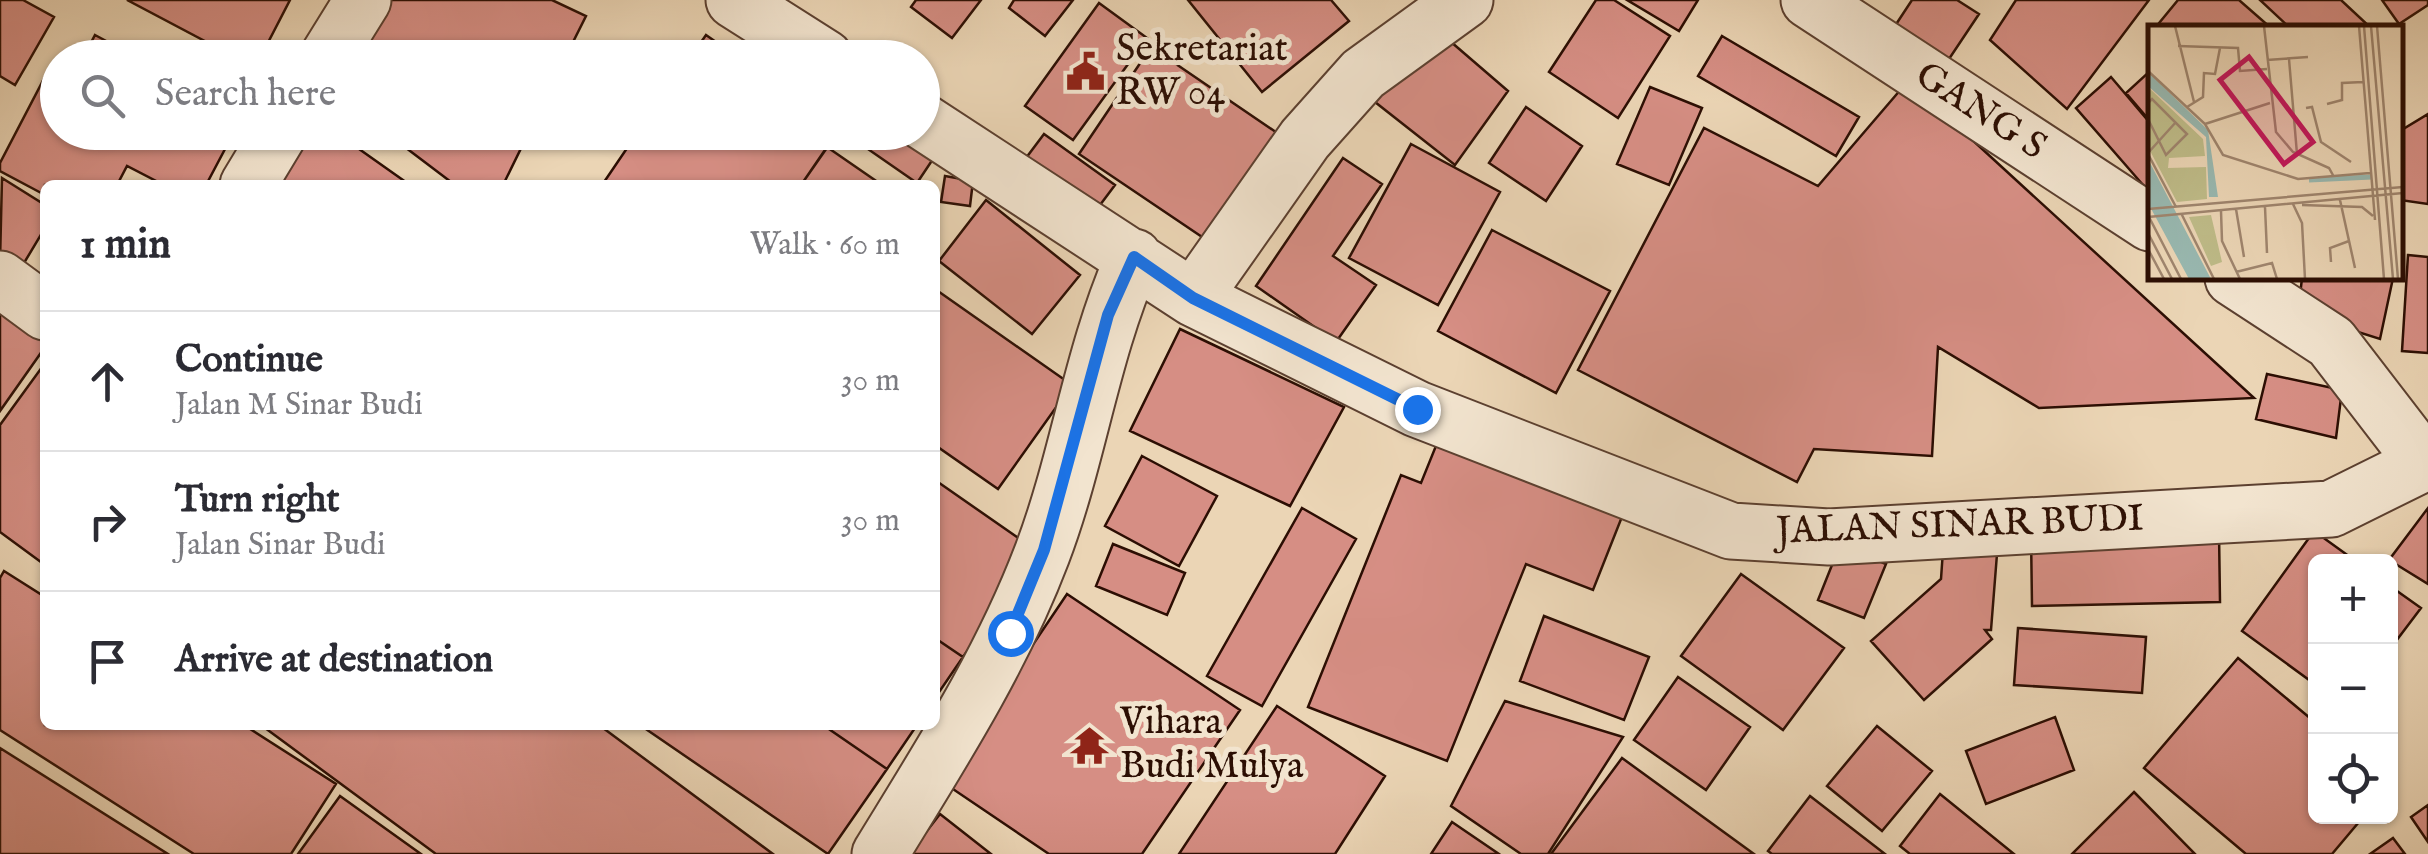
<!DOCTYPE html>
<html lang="en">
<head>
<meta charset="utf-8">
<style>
  :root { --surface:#fff; --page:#f7f7f7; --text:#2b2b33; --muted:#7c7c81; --line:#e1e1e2 }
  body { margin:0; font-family:"IM FELL English",serif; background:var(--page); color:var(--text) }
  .controls { position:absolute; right:30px; bottom:30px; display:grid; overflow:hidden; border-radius:15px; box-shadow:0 2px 8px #0004 }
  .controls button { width:90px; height:90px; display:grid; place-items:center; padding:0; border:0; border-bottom:2px solid var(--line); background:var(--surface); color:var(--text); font:50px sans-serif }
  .stop { position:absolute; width:30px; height:30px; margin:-22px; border:8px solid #1a73e8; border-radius:50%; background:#fff }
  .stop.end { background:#1a73e8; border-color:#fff; box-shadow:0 2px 10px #0008 }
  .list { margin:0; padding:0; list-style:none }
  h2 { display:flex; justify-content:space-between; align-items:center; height:130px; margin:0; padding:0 40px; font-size:42px }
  h2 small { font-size:32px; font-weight:400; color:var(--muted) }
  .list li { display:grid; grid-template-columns:65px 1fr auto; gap:30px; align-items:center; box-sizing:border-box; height:140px; padding:0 40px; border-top:2px solid var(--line) }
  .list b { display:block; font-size:38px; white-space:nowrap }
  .list p { margin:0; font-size:32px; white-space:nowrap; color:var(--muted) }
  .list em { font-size:32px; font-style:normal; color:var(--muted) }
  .icon { flex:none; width:55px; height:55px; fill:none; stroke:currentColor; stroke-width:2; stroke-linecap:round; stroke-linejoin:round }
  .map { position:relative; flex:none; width:2428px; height:854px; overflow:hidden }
  .search { position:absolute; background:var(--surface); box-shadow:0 2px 8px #0004; left:40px; top:40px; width:900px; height:110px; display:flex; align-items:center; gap:25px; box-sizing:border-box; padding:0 35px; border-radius:55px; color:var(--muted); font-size:38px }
  .panel { position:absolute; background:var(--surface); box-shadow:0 2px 8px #0004; left:40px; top:180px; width:900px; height:550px; border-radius:15px }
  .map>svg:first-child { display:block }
  .building { fill:#d68e84; stroke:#2c0e03; stroke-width:2.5 }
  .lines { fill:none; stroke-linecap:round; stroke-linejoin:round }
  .street-casing { stroke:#5c4030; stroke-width:59 }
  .street { stroke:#f2e4cf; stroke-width:55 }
  .route { stroke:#1a73e8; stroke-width:12 }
  .labels { text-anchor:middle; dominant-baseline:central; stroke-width:10; stroke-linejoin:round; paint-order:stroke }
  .poi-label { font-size:38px; fill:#2c0e03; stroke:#f2e4cf; text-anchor:start }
  .street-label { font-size:38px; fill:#2c0e03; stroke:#f2e4cf }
  .inset-river { fill:none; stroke:#98b8b0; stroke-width:5 }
  .inset-road { fill:none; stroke:#9f856e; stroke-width:2.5 }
  .view { fill:#c2185b; fill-opacity:0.15; stroke:#c2185b; stroke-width:5 }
  .inset-edge { fill:none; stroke:#2c0e03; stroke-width:5 }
</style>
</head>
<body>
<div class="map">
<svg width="2428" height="854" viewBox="0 0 2428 854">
  <rect width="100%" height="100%" fill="#ebd5b5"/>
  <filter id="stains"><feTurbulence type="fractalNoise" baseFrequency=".002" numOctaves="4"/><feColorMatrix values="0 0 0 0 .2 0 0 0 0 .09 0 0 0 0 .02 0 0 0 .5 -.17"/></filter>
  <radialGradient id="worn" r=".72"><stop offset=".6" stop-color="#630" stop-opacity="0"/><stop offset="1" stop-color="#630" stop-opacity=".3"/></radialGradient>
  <path class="building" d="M 0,0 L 23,0 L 54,17 L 15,85 L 0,76 Z
    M 127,0 L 290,0 L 260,58 L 237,58 Z
    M 384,0 L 552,0 L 586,16 L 565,58 L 343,58 Z
    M 916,0 L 981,0 L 952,38 L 911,7 Z
    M 1014,0 L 1073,0 L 1045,36 L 1009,8 Z
    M 1188,0 L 1331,0 L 1349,21 L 1262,92 Z
    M 1596,0 L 1614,0 L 1670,36 L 1618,118 L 1549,72 Z
    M 1627,0 L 1698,0 L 1679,31 Z
    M 1912,0 L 1957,0 L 1979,14 L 1941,71 L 1889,35 Z
    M 2016,0 L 2149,0 L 2067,109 L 1990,40 Z
    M 2178,0 L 2239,0 L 2271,28 L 2155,28 Z
    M 2260,0 L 2341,0 L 2371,28 L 2290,28 Z
    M 2382,0 L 2428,0 L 2428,5 L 2399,24 Z
    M 1099,3 L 1147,38 L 1073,140 L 1025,106 Z
    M 1436,29 L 1508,91 L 1455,165 L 1375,102 Z
    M 95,35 L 138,58 L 83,58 Z
    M 706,35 L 739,58 L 690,58 Z
    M 1722,36 L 1859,117 L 1836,156 L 1698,76 Z
    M 1151,47 L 1286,139 L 1214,245 L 1079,154 Z
    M 48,71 L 58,76 L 58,132 L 234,132 L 206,185 L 164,185 L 127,166 L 117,185 L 45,185 L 45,195 L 0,171 L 0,163 Z
    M 2150,71 L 2150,121 L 2126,93 Z
    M 2111,77 L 2150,123 L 2150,193 L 2076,108 Z
    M 1908,81 L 2254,398 L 2039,408 L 1938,347 L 1932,456 L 1814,449 L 1797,482 L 1578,370 L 1704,128 L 1818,186 Z
    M 1650,87 L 1702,108 L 1669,185 L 1617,164 Z
    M 1526,107 L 1582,146 L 1546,201 L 1489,163 Z
    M 2428,114 L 2428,204 L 2400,200 L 2400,131 Z
    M 302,132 L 335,132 L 410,185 L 265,185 Z
    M 385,132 L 529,132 L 503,185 L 455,185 Z
    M 638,132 L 838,132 L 801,185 L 602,185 Z
    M 856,132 L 901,132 L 935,156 L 917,183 L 852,138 Z
    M 1044,134 L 1115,185 L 1091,217 L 1020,166 Z
    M 1411,144 L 1500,192 L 1438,305 L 1349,258 Z
    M 827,147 L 882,185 L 801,185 Z
    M 1343,158 L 1382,184 L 1333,256 L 1376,285 L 1336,342 L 1256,286 Z
    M 945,176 L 973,181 L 970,206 L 941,202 Z
    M 2,178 L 45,205 L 45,228 L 18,273 L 0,262 Z
    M 986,200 L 1080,275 L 1032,334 L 939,261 Z
    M 1492,230 L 1610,291 L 1556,393 L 1438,331 Z
    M 2408,255 L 2428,257 L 2428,353 L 2402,351 Z
    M 2302,278 L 2393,278 L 2380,339 L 2298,313 Z
    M 935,289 L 1072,385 L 998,489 L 935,445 Z
    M 0,290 L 45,323 L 45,347 L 0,411 Z
    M 1180,329 L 1344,407 L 1290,506 L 1130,431 Z
    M 45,363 L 45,565 L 0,532 L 0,425 Z
    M 2267,374 L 2342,390 L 2336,438 L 2256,419 Z
    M 1444,426 L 1629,499 L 1593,590 L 1526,564 L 1447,761 L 1308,707 L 1401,475 L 1421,483 Z
    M 1142,456 L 1217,496 L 1179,566 L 1105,526 Z
    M 935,480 L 1037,551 L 963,657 L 935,638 Z
    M 1302,508 L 1356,539 L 1262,706 L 1207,676 Z
    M 2428,508 L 2428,584 L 2389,560 Z
    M 2314,531 L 2357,562 L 2316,562 L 2316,685 L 2242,631 Z
    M 2219,532 L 2220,602 L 2032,606 L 2031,534 Z
    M 1113,544 L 1185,573 L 1167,615 L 1096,586 Z
    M 1840,545 L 1886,564 L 1864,618 L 1818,600 Z
    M 1943,550 L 1997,554 L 1991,630 L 1985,630 L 1992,639 L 1924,700 L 1871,641 L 1941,579 Z
    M 4,571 L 45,597 L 45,725 L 244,725 L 336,784 L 291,854 L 194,854 L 0,730 L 0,578 Z
    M 1741,574 L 1844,648 L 1783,730 L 1681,656 Z
    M 2390,586 L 2421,608 L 2390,649 Z
    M 1067,594 L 1240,710 L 1142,854 L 1049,854 L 941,781 Z
    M 1544,616 L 1649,657 L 1624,720 L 1520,681 Z
    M 2018,628 L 2146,637 L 2142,693 L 2014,685 Z
    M 935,638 L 963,657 L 935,698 Z
    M 2238,658 L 2316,723 L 2316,816 L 2364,816 L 2332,854 L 2246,854 L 2144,768 Z
    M 1678,677 L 1750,727 L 1706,790 L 1634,740 Z
    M 1505,701 L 1623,737 L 1548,854 L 1521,854 L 1451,806 Z
    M 1277,706 L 1385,776 L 1335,854 L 1179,854 Z
    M 2055,717 L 2074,770 L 1986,804 L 1966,751 Z
    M 261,725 L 599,725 L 773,854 L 436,854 Z
    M 640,725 L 823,725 L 887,769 L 828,854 Z
    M 823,725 L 917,725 L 887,769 Z
    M 1877,726 L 1932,771 L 1882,831 L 1827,786 Z
    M 0,748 L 168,854 L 0,854 Z
    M 1622,758 L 1754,854 L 1551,854 Z
    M 2134,792 L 2195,854 L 2072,854 Z
    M 1940,794 L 2014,854 L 1910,854 L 1900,846 Z
    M 340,796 L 421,854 L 298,854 Z
    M 1810,796 L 1885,854 L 1772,854 L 1768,851 Z
    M 2428,805 L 2428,842 L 2411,817 Z
    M 940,814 L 991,854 L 909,854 Z
    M 1452,822 L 1499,854 L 1431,854 Z
    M 2393,838 L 2405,854 L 2370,854 Z"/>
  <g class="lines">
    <defs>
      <path id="street" d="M 734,0 L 825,58
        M 1809,0 L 2150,223
        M 327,58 L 363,0
        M 922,121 L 1193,298 L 1417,409 L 1731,531 L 1829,537 L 2331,509 L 2428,461
        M 248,185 L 280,132
        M 2233,278 L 2331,342 L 2424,463
        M 0,279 L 45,312
        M 1193,298 L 1305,139 L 1363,74 L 1465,0
        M 880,854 C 940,756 1001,662 1042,554 C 1079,457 1091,353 1134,257"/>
    </defs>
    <use href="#street" class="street-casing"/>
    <use href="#street" class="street"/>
  </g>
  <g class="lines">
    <path class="route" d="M 1010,633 L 1044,550 L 1108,315 L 1134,257 L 1193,298 L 1417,409"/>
  </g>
  <defs>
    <symbol id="civic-bare" viewBox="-9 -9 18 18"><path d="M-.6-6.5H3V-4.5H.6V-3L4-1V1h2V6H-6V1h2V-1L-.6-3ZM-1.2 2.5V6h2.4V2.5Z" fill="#8f2418" stroke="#f2e4cf" stroke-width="2.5" paint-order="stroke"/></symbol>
    <symbol id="temple-bare" viewBox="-9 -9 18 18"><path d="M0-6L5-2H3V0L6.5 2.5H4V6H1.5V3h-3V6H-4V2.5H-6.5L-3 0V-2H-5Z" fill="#8f2418" stroke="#f2e4cf" stroke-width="2.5" paint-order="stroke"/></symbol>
  </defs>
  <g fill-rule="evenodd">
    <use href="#civic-bare" x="1058" y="44" width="55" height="55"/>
    <use href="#temple-bare" x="1062" y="718" width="55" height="55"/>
  </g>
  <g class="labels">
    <g class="poi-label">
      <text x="1116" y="50">Sekretariat<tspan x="1116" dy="44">RW 04</tspan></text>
      <text x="1120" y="723">Vihara<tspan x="1120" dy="44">Budi Mulya</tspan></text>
    </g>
    <g class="street-label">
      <text transform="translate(1980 112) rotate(33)">GANG S</text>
      <text transform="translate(1960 526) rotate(-2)">JALAN SINAR BUDI</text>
    </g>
  </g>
  <g transform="translate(2148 25)">
    <rect width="255" height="255" fill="#ebd5b5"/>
    <path d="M 0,62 L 55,114 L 57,131 L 21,133 L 20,143 L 58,142 L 59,174 L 29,177 L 0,122 ZM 63,190 L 74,237 L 63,241 L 41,192 Z" fill="#bebb88"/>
    <path d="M 0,47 L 60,105 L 70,172 L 61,172 L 58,112 L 0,61 ZM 0,134 L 63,254 L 41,254 L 0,178 Z" fill="#98b8b0"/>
    <path class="inset-river" d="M 161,155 L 224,152"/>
    <path class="inset-road" d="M 27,1 L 46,77M 116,1 L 128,107 L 145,127 L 181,143 L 186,152M 211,1 L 227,195M 216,1 L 236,254M 223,1 L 245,254M 229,1 L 250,254M 30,21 L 90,23 L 92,46 L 119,44M 141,34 L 149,129M 119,35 L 160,32M 0,46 L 57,99 L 75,130 L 150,154 L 222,148M 0,78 L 4,74 L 39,109 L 18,130 L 0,94M 179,79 L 194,75 L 194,58 L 215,57M 39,82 L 55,72 L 56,48 L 67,49 L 72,23M 158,83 L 164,82 L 173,117 L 203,137M 57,99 L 122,78M 0,128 L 28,97M 0,129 L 28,182M 192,175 L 207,243M 145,179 L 154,198 L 157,254M 154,180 L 214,182 L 225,191M 117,182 L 119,228M 0,184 L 255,162M 88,184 L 96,232M 73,186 L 74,216 L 92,254M 34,190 L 66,254M 0,192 L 255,168M 1,192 L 33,254M 0,208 L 24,254M 0,224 L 16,254M 183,237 L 182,223 L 201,216M 88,247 L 124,238 L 129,254"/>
    <path class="view" d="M 101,32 L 165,117 L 136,139 L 72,55 Z"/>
    <rect width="255" height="255" class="inset-edge"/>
  </g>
  <rect width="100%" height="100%" filter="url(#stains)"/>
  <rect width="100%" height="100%" fill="url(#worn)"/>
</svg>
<div class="controls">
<button>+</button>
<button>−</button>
<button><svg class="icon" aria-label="locate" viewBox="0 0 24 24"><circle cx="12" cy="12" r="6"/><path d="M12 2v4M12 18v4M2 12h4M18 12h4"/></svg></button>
</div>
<div class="stop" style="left:1010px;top:633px"></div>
<div class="stop end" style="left:1417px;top:409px"></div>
<div class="search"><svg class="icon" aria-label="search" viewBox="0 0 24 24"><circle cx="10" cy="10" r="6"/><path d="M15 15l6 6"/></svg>Search here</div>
<section class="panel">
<h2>1 min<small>Walk · 60 m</small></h2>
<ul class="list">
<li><svg class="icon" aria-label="ahead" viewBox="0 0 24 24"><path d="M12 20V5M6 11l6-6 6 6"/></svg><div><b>Continue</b><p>Jalan M Sinar Budi</p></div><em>30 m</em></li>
<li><svg class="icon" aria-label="right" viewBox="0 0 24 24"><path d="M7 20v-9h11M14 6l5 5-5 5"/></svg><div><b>Turn right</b><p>Jalan Sinar Budi</p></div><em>30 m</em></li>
<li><svg class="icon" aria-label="arrive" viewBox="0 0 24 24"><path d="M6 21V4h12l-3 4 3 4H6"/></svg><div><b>Arrive at destination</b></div></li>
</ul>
</section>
</div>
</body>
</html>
